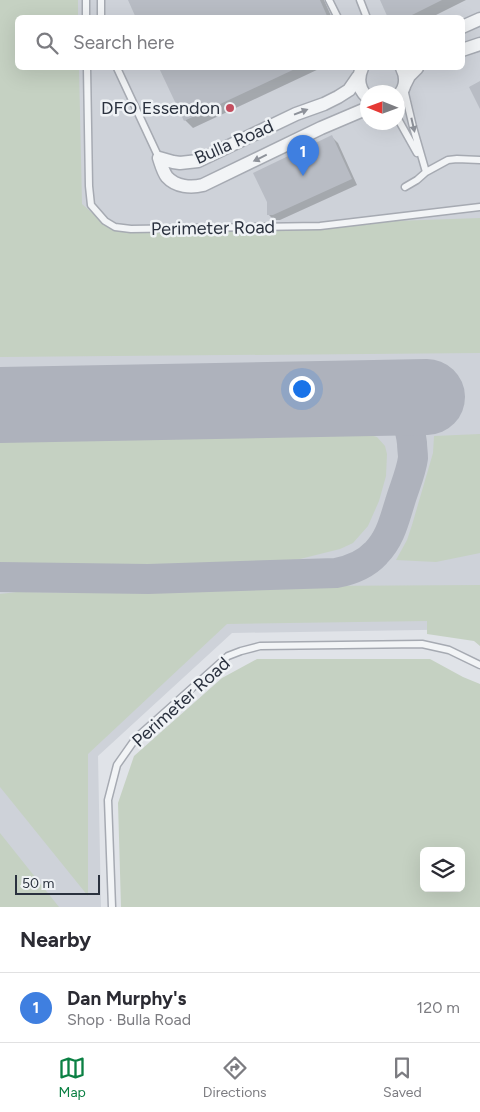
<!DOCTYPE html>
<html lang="en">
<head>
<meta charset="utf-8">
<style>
  :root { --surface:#fff; --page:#f7f7f7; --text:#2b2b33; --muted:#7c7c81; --line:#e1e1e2; --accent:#0b8043 }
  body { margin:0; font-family:Figtree,sans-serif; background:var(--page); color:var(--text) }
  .controls { position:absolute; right:15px; bottom:15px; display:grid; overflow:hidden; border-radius:8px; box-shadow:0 5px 20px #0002 }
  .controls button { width:45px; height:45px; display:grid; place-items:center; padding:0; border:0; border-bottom:1px solid var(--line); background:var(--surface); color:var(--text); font:25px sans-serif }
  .compass { position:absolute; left:360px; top:85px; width:45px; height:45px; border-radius:50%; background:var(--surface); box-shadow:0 5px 20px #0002; rotate:271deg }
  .scale { position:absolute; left:15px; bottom:12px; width:85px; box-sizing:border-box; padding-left:5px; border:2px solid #2a313e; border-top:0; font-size:14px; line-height:18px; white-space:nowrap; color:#2a313e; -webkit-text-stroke:4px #eff2f5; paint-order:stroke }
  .you { position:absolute; left:301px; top:388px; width:18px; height:18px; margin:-12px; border:4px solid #fff; border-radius:50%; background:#1a73e8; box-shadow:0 0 0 8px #1a73e833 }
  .badge { display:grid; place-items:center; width:32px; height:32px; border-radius:50%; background:var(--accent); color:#fff; font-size:16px; font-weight:700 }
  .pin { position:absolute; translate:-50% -41px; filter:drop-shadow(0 1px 2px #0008) }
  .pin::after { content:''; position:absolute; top:26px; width:18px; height:15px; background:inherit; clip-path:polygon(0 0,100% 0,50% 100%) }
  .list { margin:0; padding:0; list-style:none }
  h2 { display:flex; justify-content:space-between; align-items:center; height:65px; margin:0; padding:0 20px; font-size:21px }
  h2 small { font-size:16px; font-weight:400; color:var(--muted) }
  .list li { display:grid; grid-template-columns:32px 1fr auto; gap:15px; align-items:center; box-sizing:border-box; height:70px; padding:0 20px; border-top:1px solid var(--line) }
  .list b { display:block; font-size:19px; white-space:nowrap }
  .list p { margin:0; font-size:16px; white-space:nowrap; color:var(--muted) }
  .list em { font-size:16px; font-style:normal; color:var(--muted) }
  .icon { flex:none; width:28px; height:28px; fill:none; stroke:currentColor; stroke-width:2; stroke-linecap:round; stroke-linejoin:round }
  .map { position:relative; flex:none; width:480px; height:907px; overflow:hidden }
  .search { position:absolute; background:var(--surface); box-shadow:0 5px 20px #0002; left:15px; right:15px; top:15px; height:55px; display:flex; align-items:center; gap:12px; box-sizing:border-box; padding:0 18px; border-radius:8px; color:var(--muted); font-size:19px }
  .sheet { height:135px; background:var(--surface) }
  nav { display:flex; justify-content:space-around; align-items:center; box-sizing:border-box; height:70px; border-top:1px solid var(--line); background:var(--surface); font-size:14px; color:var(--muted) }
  nav a { display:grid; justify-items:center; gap:2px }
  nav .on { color:var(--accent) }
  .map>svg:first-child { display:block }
  .built { fill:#ced2d9; fill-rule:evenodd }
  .green { fill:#c5d1c2; fill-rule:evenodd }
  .shadow { fill:#0003 }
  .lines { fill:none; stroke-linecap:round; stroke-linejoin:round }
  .taxiway { stroke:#aeb2bc; stroke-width:30 }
  .runway { stroke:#aeb2bc; stroke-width:76 }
  .building { fill:#b8bcc4 }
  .lane-casing { stroke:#a6aab2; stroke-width:9 }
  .street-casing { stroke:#a6aab2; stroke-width:15 }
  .lane { stroke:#f2f4f6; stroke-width:6 }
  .street { stroke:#f2f4f6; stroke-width:12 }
  .oneway { fill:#8e929a }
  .poi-dot { fill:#c34e5f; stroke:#eff2f5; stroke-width:2 }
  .labels { text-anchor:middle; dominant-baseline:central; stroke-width:5; stroke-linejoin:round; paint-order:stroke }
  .poi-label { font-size:18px; fill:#2a313e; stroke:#eff2f5; text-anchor:end }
  .street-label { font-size:18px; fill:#2a313e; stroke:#eff2f5 }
</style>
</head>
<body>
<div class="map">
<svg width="480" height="907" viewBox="0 0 480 907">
  <rect width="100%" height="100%" fill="#e0e3e8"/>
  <path class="built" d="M 0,0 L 480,0 L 480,629 L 232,633 L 98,756 L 101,907 L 0,907 ZM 18,18 L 462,18 L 462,68 L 18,68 ZM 368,92 L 398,92 L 398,122 L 368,122 Z"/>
  <path class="green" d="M 0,0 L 78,0 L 78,17 L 18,18 L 18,68 L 79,68 L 82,204 L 107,226 L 117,231 L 480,218 L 480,353 L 0,357 Z
    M 480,434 L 480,553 L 436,562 L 396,560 L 407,540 L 412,525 L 433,453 L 434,436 Z
    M 370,435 L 377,437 L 385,446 L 387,454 L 386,476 L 379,501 L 368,526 L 353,543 L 340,549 L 292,561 L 127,565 L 10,563 L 0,562 L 0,436 Z
    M 480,585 L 480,646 L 474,641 L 427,634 L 427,621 L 227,624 L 88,754 L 88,896 L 0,787 L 0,594 L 17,592 L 97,593 L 308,586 Z
    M 257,659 L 430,659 L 463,677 L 480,684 L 480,907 L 121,907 L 118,803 L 134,756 L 222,678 ZM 424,851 L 461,851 L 461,888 L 424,888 Z
    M 0,833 L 59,907 L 0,907 Z"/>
  <path class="shadow" d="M 129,0 L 324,0 L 332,18 L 137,18 Z
    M 382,0 L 466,0 L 430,18 L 390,18 Z
    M 161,68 L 321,68 L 193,128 L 185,120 Z
    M 332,137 L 338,143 L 357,185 L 280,220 L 274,220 L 268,214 Z"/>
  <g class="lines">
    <path class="taxiway" d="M 0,577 L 148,579 L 336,573 C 352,570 365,565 376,553 C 390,539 394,521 400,502 C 404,488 411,473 413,458 C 413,453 412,448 412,443 C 410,426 406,415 391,405 C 378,397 354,399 339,399"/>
    <path class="runway" d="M 0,405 L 427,397"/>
  </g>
  <path class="building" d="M 128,0 L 320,0 L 328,18 L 136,18 Z
    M 380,0 L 442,0 L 406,18 L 388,18 Z
    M 159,68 L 297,68 L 184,121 Z
    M 480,81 L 480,109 L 469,87 Z
    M 332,135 L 352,179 L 273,215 L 267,215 L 267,202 L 253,173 Z"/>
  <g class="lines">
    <defs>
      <path id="lane" d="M 86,0 L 86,18
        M 101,0 L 101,18
        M 329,0 L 338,18
        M 360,0 L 367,18
        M 87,68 L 89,186 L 91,205 L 105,221 L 115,227 L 131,229 L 320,226 L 480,207
        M 117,68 L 159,158
        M 404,89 L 413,127 L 426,172
        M 398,119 L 417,153
        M 405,187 L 417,180 L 426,172 L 448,160 L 457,159 L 480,160
        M 112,907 L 108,800 L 117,765 L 136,738 L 228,656 L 241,651 L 260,646 L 422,644 L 449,650 L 480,665"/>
      <path id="street" d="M 462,27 L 480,19
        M 462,50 L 480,44
        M 362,68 C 357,79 358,89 368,98
        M 405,84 L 409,76 L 417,68
        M 398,96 C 406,88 407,78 402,68
        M 159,158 C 161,164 163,172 167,177 C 176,187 191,188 203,185 L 321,128 L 368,108
        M 159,158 L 173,162 L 180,163 L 198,161 L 296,114 L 324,104 L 338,97 L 349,90 L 358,77"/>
    </defs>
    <use href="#lane" class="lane-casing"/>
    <use href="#street" class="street-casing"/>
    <use href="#lane" class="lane"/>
    <use href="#street" class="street"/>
  </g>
  <defs><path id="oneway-solid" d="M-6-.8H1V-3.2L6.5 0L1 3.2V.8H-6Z" transform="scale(1.25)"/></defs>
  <g class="oneway">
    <use href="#oneway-solid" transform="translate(301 112) rotate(-21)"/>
    <use href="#oneway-solid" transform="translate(413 125) rotate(77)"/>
    <use href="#oneway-solid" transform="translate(260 158) rotate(154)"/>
  </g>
  <circle class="poi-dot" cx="230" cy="108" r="5"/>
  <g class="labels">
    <g class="poi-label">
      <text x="220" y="108">DFO Essendon</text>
    </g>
    <g class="street-label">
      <text transform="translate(234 142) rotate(-24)">Bulla Road</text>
      <text transform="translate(213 228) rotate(-1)">Perimeter Road</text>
      <text transform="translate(181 702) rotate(-42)">Perimeter Road</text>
    </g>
  </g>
</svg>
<div class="controls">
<button><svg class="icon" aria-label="layers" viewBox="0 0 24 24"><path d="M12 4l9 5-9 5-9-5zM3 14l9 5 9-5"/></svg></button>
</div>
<svg class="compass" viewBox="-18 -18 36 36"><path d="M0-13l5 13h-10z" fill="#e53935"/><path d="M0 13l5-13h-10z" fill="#7c7c81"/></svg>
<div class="scale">50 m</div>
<div class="you"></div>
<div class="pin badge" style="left:303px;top:176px;background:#3f7fe0">1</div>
<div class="search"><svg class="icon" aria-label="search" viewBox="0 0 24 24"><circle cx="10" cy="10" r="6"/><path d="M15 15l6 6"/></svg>Search here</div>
</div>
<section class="sheet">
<h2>Nearby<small></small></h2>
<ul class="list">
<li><span class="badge" style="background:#3f7fe0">1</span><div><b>Dan Murphy's</b><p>Shop · Bulla Road</p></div><em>120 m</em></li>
</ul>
</section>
<nav>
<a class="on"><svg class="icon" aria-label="map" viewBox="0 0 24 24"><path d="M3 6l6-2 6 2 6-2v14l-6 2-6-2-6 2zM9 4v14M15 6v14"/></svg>Map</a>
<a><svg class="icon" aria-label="directions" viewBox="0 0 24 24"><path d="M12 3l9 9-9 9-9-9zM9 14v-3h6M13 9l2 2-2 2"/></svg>Directions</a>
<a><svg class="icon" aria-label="saved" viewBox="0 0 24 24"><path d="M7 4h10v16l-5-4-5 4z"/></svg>Saved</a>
</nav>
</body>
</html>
